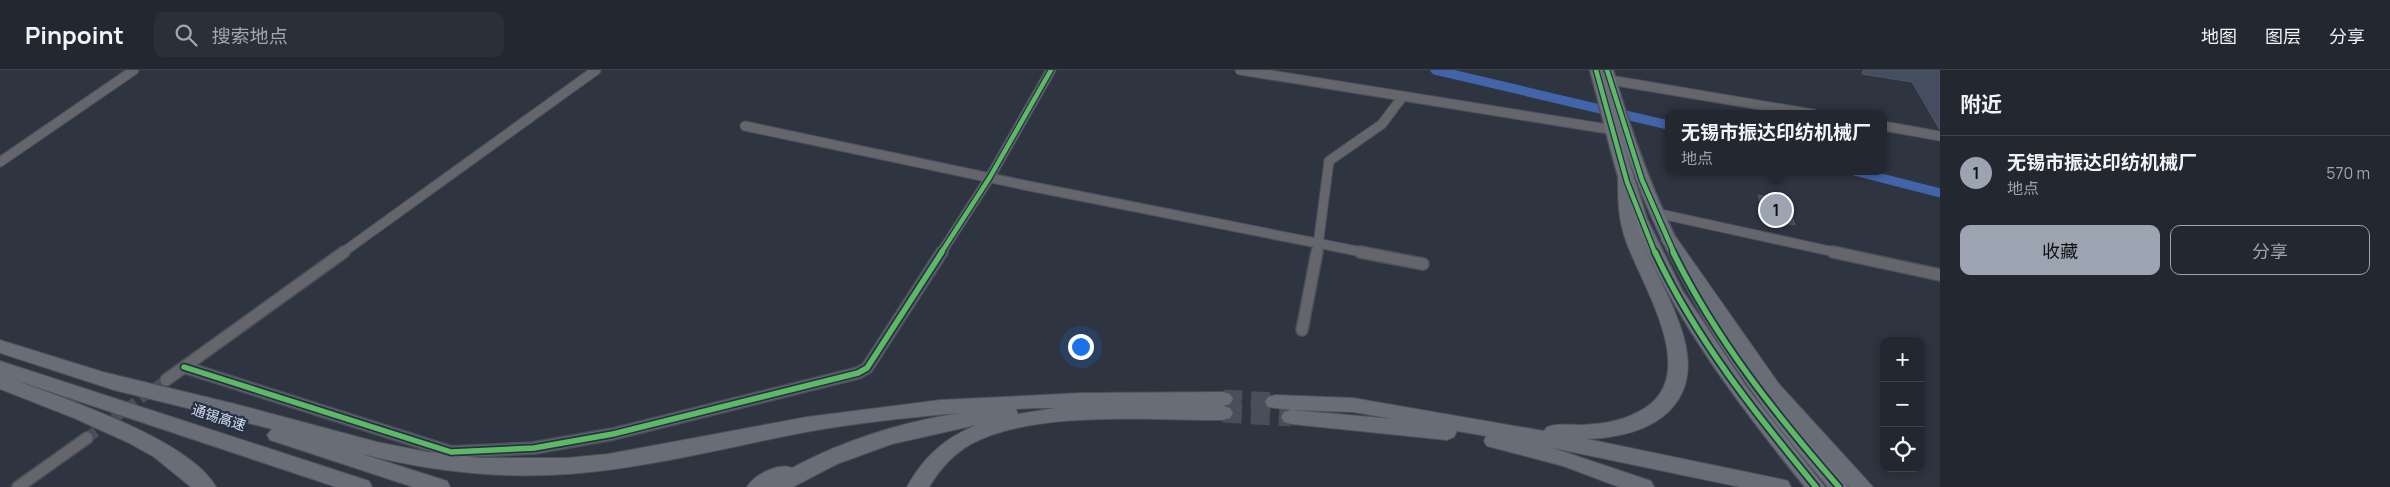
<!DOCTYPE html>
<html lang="zh">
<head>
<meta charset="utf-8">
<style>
  :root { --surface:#222730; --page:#2a2f38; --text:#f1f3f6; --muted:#a2a5ab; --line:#3f444c; --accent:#9ca4b1 }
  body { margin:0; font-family:Manrope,"Noto Sans SC",sans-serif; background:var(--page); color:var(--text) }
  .controls { position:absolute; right:15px; bottom:15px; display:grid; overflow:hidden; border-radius:10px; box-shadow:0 2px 12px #0003 }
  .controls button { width:45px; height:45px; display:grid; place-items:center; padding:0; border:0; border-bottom:1px solid var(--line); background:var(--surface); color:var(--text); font:25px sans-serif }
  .you { position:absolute; left:1080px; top:276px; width:18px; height:18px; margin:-12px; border:4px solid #fff; border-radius:50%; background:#1a73e8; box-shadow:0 0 0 8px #1a73e833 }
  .badge { display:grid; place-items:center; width:32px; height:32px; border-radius:50%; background:var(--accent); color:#111; font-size:16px; font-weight:700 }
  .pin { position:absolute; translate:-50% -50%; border:2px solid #fff; box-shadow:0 1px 5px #0006 }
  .popup { position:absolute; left:1665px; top:40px; width:222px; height:65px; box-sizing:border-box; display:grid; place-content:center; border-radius:10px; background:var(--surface); filter:drop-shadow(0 1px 4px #0005); font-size:16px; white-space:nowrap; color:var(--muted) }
  .popup b { font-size:19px; color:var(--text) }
  .popup::after { content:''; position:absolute; left:50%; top:100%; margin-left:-10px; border:10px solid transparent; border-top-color:var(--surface) }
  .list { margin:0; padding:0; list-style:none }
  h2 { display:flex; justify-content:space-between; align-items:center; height:65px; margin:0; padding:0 20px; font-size:21px }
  h2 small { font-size:16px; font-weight:400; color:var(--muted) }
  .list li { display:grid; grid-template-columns:32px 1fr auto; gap:15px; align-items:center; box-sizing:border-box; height:75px; padding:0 20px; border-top:1px solid var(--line) }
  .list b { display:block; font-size:19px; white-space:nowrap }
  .list p { margin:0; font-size:16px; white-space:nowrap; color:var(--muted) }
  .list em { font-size:16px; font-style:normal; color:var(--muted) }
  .actions { display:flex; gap:10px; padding:15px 20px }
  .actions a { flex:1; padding:11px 0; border:1px solid var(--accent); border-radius:10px; text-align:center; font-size:18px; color:var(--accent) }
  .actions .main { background:var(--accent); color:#111 }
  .icon { flex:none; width:28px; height:28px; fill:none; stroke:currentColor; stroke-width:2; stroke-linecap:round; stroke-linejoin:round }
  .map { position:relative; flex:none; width:1940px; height:417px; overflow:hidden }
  header { display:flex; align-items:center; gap:30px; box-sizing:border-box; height:70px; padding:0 25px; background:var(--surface); border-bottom:1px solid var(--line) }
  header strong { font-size:24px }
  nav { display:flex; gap:28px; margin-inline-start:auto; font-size:18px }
  .search { width:350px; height:45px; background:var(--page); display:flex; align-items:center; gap:12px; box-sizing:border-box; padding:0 18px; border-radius:10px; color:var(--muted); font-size:19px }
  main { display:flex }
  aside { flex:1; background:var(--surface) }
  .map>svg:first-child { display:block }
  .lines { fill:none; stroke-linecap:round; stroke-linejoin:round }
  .canal { stroke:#4264a9; stroke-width:9 }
  .building { fill:#444e60; stroke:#525862 }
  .street-tunnel { stroke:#484e5a; stroke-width:11; stroke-dasharray:11 5.5; stroke-linecap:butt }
  .highway-tunnel { stroke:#484e5a; stroke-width:19; stroke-dasharray:19 9; stroke-linecap:butt }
  .street-far1-casing { stroke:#4b505a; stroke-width:11 }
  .street-casing { stroke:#4b505a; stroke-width:14 }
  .primary-casing { stroke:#4b505a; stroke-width:3 }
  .highway-casing { stroke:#4b505a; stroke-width:2 }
  .street-far1 { stroke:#64666b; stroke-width:9 }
  .street { stroke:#64666b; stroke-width:11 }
  .primary { fill:#6c7077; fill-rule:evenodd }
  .highway { fill:#696d76; fill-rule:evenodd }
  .cycleway-far1-casing { stroke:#263148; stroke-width:7 }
  .cycleway-casing { stroke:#263148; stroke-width:9 }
  .cycleway-far1 { stroke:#5cba63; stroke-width:4.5 }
  .cycleway { stroke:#5cba63; stroke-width:5.5 }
  .labels { text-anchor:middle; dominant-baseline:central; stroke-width:4.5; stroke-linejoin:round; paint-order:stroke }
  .street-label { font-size:14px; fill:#d8e0ee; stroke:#263148 }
</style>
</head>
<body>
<header>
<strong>Pinpoint</strong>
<div class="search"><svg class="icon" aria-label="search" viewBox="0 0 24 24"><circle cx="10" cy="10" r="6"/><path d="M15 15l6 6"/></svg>搜索地点</div>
<nav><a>地图</a><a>图层</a><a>分享</a></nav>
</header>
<main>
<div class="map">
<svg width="1940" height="417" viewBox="0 0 1940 417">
  <rect width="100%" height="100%" fill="#2e3440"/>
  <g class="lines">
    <path class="canal" d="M 1435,0 L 1668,55
      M 1854,101 L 1940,123"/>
  </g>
  <path class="building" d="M 1863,0 L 1940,0 L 1940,60 L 1912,12 L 1862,4 Z
    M 1758,125 L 1787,130 L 1795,155 L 1766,150 Z"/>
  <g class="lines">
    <path class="street-tunnel" d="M 87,368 L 166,310"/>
    <path class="highway-tunnel" d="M 1223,329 L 1275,332
      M 1223,343 L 1291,347"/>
    <defs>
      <path id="street-far1" d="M 1240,0 L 1614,60
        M 1610,10 L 1813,44
        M 745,56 L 1024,115 L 1367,183
        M 1884,56 L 1940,66
        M 0,92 L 134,0
        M 1656,143 L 1839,183
        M 342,183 L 596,0
        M 941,183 L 990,107 L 1051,0
        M 1317,183 L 1329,91 L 1382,54 L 1403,26"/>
      <path id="street" d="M 1360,182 L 1423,194
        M 1833,182 L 1940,205
        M 1302,260 L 1317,182
        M 184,297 L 451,382 L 534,378 L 613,364 L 858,303 L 867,298 L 942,182
        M 166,310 L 344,182
        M 18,417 L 87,368"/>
      <path id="primary" d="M 1590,0 L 1613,0 C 1643,105 1685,204 1749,293 C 1769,320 1788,346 1810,371 C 1822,385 1839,400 1848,417 L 1828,417 C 1736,311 1663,198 1620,63 L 1647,149 L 1682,220 L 1748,319 L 1825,417 L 1805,417 C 1739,335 1673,248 1633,150 C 1614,102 1604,50 1590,0 Z"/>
      <path id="highway" d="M 1626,102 L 1634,107 C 1634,121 1632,135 1635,149 C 1648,205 1720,286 1671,339 C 1651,361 1616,368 1587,369 L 1780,409 L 1788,411 L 1791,417 L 1740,417 L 1553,378 L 1651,411 L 1654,417 L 1619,417 L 1563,396 L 1487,376 L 1484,371 L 1486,366 L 1457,361 L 1454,367 L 1447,370 L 1291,354 L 1284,352 L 1281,347 L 1284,342 L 1291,340 L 1268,337 L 1265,332 L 1268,327 L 1275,325 L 1353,328 L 1544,361 L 1547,357 C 1558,353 1569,355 1581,355 C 1600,354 1619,352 1636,343 C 1706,311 1643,219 1626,171 C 1618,149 1618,129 1618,107 ZM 1291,340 L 1353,342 L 1394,349 Z
        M 1669,165 L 1675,166 L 1779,314 L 1873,417 L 1849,417 L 1765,324 L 1661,170 L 1663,166 Z
        M 0,270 L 103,302 L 235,334 L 377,372 L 427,382 L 480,388 L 567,388 L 608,384 L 807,347 L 940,330 L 1082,323 L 1223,322 L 1230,324 L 1233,329 L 1230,334 L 1223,336 L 1230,338 L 1233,343 L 1230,348 L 1223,350 C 1151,350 1034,340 971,374 C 953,384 940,399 929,417 L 907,417 C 924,386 944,369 976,355 L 892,374 L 837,394 L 793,417 L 747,417 C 754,405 779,392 792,398 C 844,370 902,352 960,343 C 909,347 857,353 806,362 C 727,377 649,398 569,404 C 497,409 428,401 359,383 L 447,411 L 450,417 L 413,417 L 270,370 L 267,365 L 272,359 L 114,320 L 0,283 ZM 1035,338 L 1055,338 L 1018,344 L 1016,339 Z
        M 0,291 L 369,411 L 372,417 L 336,417 L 9,308 C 60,327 190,369 216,417 L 191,417 L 154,387 L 129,373 L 74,348 L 0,319 L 0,305 L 5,307 L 0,305 Z"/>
    </defs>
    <use href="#street-far1" class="street-far1-casing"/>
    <use href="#street" class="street-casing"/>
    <use href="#primary" class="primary-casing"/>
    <use href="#highway" class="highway-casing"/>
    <use href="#street-far1" class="street-far1"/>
    <use href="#street" class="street"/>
    <use href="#primary" class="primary"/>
    <use href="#highway" class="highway"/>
    <defs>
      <path id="cycleway-far1" d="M 1596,0 L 1627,112 L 1655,183
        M 1607,0 L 1642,110 L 1674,183
        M 941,183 L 990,107 L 1051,0"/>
      <path id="cycleway" d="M 1655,182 C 1695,268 1756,344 1816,417
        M 1673,182 C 1715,268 1776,345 1839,417
        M 184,297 L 451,382 L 534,378 L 613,364 L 858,303 L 867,298 L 942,182"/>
    </defs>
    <use href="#cycleway-far1" class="cycleway-far1-casing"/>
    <use href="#cycleway" class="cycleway-casing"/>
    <use href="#cycleway-far1" class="cycleway-far1"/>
    <use href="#cycleway" class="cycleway"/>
  </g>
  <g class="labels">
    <g class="street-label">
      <text transform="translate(219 347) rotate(18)">通锡高速</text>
    </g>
  </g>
</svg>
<div class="controls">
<button>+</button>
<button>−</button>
<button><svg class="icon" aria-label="locate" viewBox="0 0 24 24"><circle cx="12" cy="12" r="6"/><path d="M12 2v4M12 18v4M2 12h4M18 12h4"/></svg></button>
</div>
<div class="you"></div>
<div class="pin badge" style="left:1776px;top:140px">1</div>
<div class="popup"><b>无锡市振达印纺机械厂</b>地点</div>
</div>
<aside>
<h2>附近<small></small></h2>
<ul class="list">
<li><span class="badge">1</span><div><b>无锡市振达印纺机械厂</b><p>地点</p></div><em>570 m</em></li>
</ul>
<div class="actions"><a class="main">收藏</a><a>分享</a></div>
</aside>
</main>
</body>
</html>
